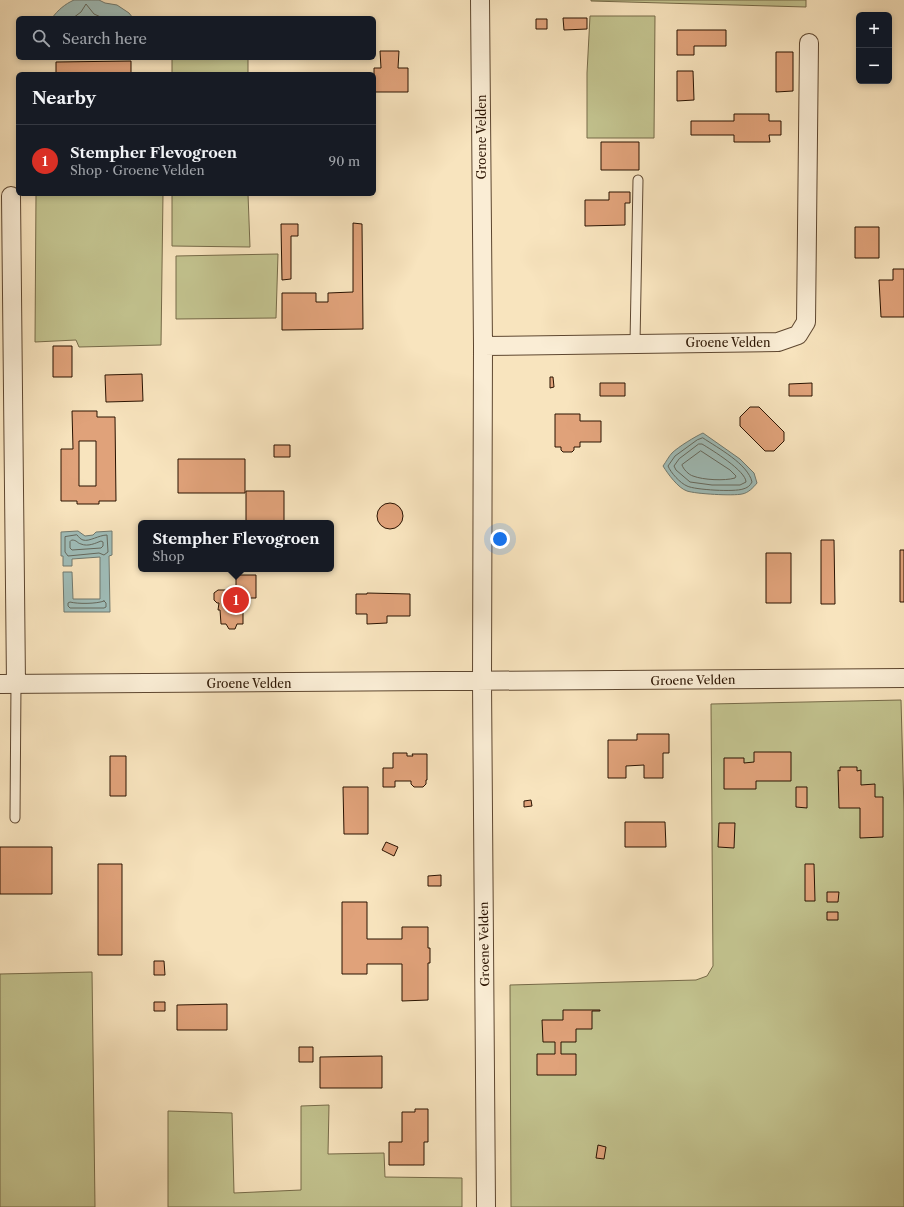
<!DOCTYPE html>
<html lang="en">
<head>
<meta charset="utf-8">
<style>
  :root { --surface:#171b24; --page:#20242c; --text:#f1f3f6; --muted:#9ea1a6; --line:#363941; --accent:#d93025 }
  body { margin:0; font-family:"Libre Caslon Text",serif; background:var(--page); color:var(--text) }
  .controls { position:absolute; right:12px; top:12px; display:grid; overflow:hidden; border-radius:6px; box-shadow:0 2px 6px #0003 }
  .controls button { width:36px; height:36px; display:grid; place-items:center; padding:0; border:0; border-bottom:1px solid var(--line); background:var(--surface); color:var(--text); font:20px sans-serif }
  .you { position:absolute; left:500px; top:539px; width:14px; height:14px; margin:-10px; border:3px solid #fff; border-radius:50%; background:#1a73e8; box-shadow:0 0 0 6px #1a73e833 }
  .badge { display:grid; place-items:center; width:26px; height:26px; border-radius:50%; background:var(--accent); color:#fff; font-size:13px; font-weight:700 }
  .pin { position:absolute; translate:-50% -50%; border:2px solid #fff; box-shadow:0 1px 4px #0006 }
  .popup { position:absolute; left:138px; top:520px; width:196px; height:52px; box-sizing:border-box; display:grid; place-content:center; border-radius:6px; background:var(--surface); filter:drop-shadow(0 1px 3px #0005); font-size:13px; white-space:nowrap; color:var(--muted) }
  .popup b { font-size:15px; color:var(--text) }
  .popup::after { content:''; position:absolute; left:50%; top:100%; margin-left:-8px; border:8px solid transparent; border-top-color:var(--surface) }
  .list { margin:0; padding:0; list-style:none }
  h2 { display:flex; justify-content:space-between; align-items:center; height:52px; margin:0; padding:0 16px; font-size:17px }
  h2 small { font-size:13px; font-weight:400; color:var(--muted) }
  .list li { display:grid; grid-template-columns:26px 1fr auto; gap:12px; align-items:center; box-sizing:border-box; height:72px; padding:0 16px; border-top:1px solid var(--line) }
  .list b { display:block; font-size:15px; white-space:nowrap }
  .list p { margin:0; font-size:13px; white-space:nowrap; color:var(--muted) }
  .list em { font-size:13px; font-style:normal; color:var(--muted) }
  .icon { flex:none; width:22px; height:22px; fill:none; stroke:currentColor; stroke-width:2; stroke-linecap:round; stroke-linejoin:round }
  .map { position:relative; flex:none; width:904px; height:1207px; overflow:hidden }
  .search { position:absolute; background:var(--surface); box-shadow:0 2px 6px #0003; left:16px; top:16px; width:360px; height:44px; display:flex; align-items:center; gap:10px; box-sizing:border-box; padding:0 14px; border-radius:6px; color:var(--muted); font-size:15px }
  .panel { position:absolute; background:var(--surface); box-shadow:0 2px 6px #0003; left:16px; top:72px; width:360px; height:124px; border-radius:6px }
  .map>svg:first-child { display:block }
  .green { fill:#c2c28e; stroke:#766a48 }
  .water { fill:#9fbdb9; stroke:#70796f }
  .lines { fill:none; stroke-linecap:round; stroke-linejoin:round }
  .shore { stroke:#64685d; stroke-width:1 }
  .building { fill:#e0a27a; stroke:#2a1301; fill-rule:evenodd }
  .lane-casing { stroke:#5e4730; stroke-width:11 }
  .street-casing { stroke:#5e4730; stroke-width:20 }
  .lane { stroke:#faedd5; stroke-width:9 }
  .street { stroke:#faedd5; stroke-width:18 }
  .labels { text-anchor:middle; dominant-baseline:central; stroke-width:4; stroke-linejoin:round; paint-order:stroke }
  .street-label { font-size:12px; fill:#2a1301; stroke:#faedd5 }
</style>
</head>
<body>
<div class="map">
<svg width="904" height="1207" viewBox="0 0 904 1207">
  <rect width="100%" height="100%" fill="#f8e4be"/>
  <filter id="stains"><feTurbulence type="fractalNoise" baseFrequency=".005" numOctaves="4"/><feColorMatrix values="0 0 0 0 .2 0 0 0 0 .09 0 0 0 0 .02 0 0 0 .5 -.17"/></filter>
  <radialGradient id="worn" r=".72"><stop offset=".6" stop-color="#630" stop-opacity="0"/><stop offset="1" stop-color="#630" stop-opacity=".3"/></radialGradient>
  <path class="green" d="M 591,0 L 806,0 L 806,7 L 591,1 Z
    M 590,16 L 655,16 L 654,138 L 587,138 L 587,73 Z
    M 172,58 L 248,58 L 248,74 L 172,74 Z
    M 36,194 L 163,194 L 161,345 L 79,347 L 76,340 L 35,342 Z
    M 172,194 L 248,194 L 250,247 L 172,246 Z
    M 278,254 L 276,318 L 176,319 L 176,256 Z
    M 901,700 L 904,811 L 904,1207 L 511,1207 L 510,985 L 696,980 L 707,976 L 713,966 L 711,704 Z
    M 92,972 L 95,1207 L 0,1207 L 0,974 Z
    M 329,1105 L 328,1154 L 384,1153 L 385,1177 L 462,1178 L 462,1207 L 168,1207 L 168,1111 L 232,1113 L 234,1193 L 301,1190 L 301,1106 Z"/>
  <path class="water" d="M 74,0 L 99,0 L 105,3 L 117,5 L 129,13 L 133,18 L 52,18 C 58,10 65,4 74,0 Z
    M 703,433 L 740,459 L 754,473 L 757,483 C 753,488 748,493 742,494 C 733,496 696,494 687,491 C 678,488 668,474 663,466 C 666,462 669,456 672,453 C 678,447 696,436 703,433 Z
    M 78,531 L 85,536 L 93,535 L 96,532 L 112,531 L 112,555 L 109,556 L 110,612 L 64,612 L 63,572 L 72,572 L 73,599 L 100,599 L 100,557 L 72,559 L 72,566 L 63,566 L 63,556 L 61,556 L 61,532 Z"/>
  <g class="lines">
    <path class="shore" d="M 73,18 L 81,12 L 86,4 L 94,14 L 103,18
      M 703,438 C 718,448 748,464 752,482 C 750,486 747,488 743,489 C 735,492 695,490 687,486 C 680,483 671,473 668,466 L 675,456 L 697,440 Z
      M 699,444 L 702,444 C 712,450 746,471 746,482 L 740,485 L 712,485 L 690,482 L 676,470 L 674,466 L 679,459 Z
      M 701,451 L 730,470 L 736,476 L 735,478 C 725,481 703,480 693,476 C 689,475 683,469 682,465 Z
      M 77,535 C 79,537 80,539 83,540 C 89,542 99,535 107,535 L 108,552 L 104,555 L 99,553 L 68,556 L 65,552 L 65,537 Z
      M 72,540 C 77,540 77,543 81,544 C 88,547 96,543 101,541 L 103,542 L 103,546 L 101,548 L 72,550 L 70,548 L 70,542 Z
      M 104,601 L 106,603 L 106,607 L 104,608 L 70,608 L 68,606 L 68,603 L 70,602 C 77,604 97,604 104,601 Z"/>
  </g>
  <path class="building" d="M 563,18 L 587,18 L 587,29 L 564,30 Z
    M 536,19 L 547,19 L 547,29 L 536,29 Z
    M 677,30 L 726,30 L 726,46 L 694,46 L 694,55 L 677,55 Z
    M 380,51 L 399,51 L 398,68 L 408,68 L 408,92 L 374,92 L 374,68 L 381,68 Z
    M 776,52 L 793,52 L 793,91 L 776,92 Z
    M 131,61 L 131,74 L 56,74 L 56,62 Z
    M 677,71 L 693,71 L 694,100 L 677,101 Z
    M 734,114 L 769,114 L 769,121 L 781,121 L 781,135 L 769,135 L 770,142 L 734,142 L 734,135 L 691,135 L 691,121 L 734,121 Z
    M 601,142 L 639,142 L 639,170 L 601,170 Z
    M 609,192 L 630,192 L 630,203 L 625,203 L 625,225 L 585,226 L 585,200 L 609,200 Z
    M 353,223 L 362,224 L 363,329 L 282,330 L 282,293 L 316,293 L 316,302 L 328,302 L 328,293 L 353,292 Z
    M 281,224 L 298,224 L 298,236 L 291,236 L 291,279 L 282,280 Z
    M 855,227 L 879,227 L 879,258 L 855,258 Z
    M 893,269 L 904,269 L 904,317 L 881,317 L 879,280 L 893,280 Z
    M 53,346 L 72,346 L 72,377 L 53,377 Z
    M 142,374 L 143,401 L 106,402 L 105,375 Z
    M 550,377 L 553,377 L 554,387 L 550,388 Z
    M 600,383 L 625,383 L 625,396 L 600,396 Z
    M 812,383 L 812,396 L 789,396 L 789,384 Z
    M 750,407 L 759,407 L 784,432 L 784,441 L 774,451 L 765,451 L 740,426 L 740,417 Z
    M 72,411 L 97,411 L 97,417 L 115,417 L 116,501 L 99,501 L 99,504 L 77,504 L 77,501 L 61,501 L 61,449 L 73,449 ZM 79,441 L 96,441 L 96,486 L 79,486 Z
    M 555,414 L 580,414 L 580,421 L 601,421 L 601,442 L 580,442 L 580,447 L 574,447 L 574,450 L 572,452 L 563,452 L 561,450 L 561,447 L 555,447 Z
    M 274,445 L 290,445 L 290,457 L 274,457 Z
    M 178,459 L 245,459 L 245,493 L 178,493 Z
    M 246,491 L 284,491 L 284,523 L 246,523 Z
    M377 516a13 13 0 1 1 26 0a13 13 0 1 1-26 0Z
    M 821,540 L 834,540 L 835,604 L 821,604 Z
    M 900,550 L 904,550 L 904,602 L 900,602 Z
    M 766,553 L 791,553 L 791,603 L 766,603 Z
    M 236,575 L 256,575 L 256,598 L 245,598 L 245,610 L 243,610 L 243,624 L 237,624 L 235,629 L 229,629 L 226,624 L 221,624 L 220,610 L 218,610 L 219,603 L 217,603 L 214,600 L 214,593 L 218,590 L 236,590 Z
    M 367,593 L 410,594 L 410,616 L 387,616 L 387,623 L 367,624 L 367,614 L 356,614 L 356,594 L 367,594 Z
    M 637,734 L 669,734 L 669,753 L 663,753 L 663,778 L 644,778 L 644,765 L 626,766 L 626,778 L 608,778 L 608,740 L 637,740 Z
    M 754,752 L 791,752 L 791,781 L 756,781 L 756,789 L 724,789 L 724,758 L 744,758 L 744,763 L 754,762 Z
    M 393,753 L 407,753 L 407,756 L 413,756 L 412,754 L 427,754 L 427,780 L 426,780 L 426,784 L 423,787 L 414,787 L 411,784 L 411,781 L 395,781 L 395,787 L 383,787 L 383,768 L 393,768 Z
    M 110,756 L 126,756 L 126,796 L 110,796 Z
    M 840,767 L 857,767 L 857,771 L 861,770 L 861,785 L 875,784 L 875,797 L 883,797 L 883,837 L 860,838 L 860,808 L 839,808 L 838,770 L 840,771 Z
    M 343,787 L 368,787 L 368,834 L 344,834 Z
    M 796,787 L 807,787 L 807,808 L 796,807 Z
    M 531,800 L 532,806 L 524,807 L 524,801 Z
    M 625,822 L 665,822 L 666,847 L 625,847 Z
    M 719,823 L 735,823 L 734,848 L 718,847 Z
    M 386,842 L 398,847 L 394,856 L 382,850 Z
    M 0,847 L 52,847 L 52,894 L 0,894 Z
    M 98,864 L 122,864 L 122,955 L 98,955 Z
    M 805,864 L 814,864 L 815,901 L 805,901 Z
    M 441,875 L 441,886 L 428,886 L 428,876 Z
    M 827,892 L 839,892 L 838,902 L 827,902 Z
    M 342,902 L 367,902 L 367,939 L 402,939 L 402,927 L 428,927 L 428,948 L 430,948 L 430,963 L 428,963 L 428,1000 L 402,1001 L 402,964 L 367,964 L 367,974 L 342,974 Z
    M 827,912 L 838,912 L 838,920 L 827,920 Z
    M 154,961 L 164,961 L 165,975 L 154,975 Z
    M 154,1002 L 165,1002 L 165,1011 L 154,1011 Z
    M 227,1004 L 227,1030 L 177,1030 L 177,1005 Z
    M 563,1010 L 600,1010 L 600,1011 L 592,1011 L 592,1029 L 576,1029 L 576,1042 L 561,1042 L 561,1054 L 576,1054 L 576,1075 L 537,1075 L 537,1054 L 555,1054 L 555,1042 L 543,1042 L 542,1020 L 563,1020 Z
    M 299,1047 L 313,1047 L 313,1062 L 299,1062 Z
    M 382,1056 L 382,1088 L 320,1088 L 320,1057 Z
    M 415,1109 L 428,1109 L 428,1142 L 424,1142 L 424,1165 L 389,1165 L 389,1142 L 402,1142 L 402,1112 L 415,1112 Z
    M 598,1145 L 606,1147 L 604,1159 L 596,1158 Z"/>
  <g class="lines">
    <defs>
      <path id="lane" d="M 635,343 L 638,180
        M 15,818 L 16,684"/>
      <path id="street" d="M 480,0 L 483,346 L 482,682 L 486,1207
        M 11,196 L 16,684
        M 483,346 L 778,342 L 798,335 L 806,322 L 809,43
        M 0,684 L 904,678"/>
    </defs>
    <use href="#lane" class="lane-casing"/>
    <use href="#street" class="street-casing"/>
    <use href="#lane" class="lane"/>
    <use href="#street" class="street"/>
  </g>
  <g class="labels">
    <g class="street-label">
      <text transform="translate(481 137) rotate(-90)">Groene Velden</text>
      <text x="728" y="342">Groene Velden</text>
      <text transform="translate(693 680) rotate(-1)">Groene Velden</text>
      <text x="249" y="683">Groene Velden</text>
      <text transform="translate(484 944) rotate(-91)">Groene Velden</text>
    </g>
  </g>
  <rect width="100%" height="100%" filter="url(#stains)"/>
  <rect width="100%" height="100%" fill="url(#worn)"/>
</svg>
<div class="controls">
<button>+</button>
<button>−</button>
</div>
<div class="you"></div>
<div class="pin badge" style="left:236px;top:600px">1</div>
<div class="popup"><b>Stempher Flevogroen</b>Shop</div>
<div class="search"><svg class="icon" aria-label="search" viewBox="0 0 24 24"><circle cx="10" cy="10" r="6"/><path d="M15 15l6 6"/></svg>Search here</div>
<section class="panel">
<h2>Nearby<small></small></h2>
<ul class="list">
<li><span class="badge">1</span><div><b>Stempher Flevogroen</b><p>Shop · Groene Velden</p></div><em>90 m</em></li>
</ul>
</section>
</div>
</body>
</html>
